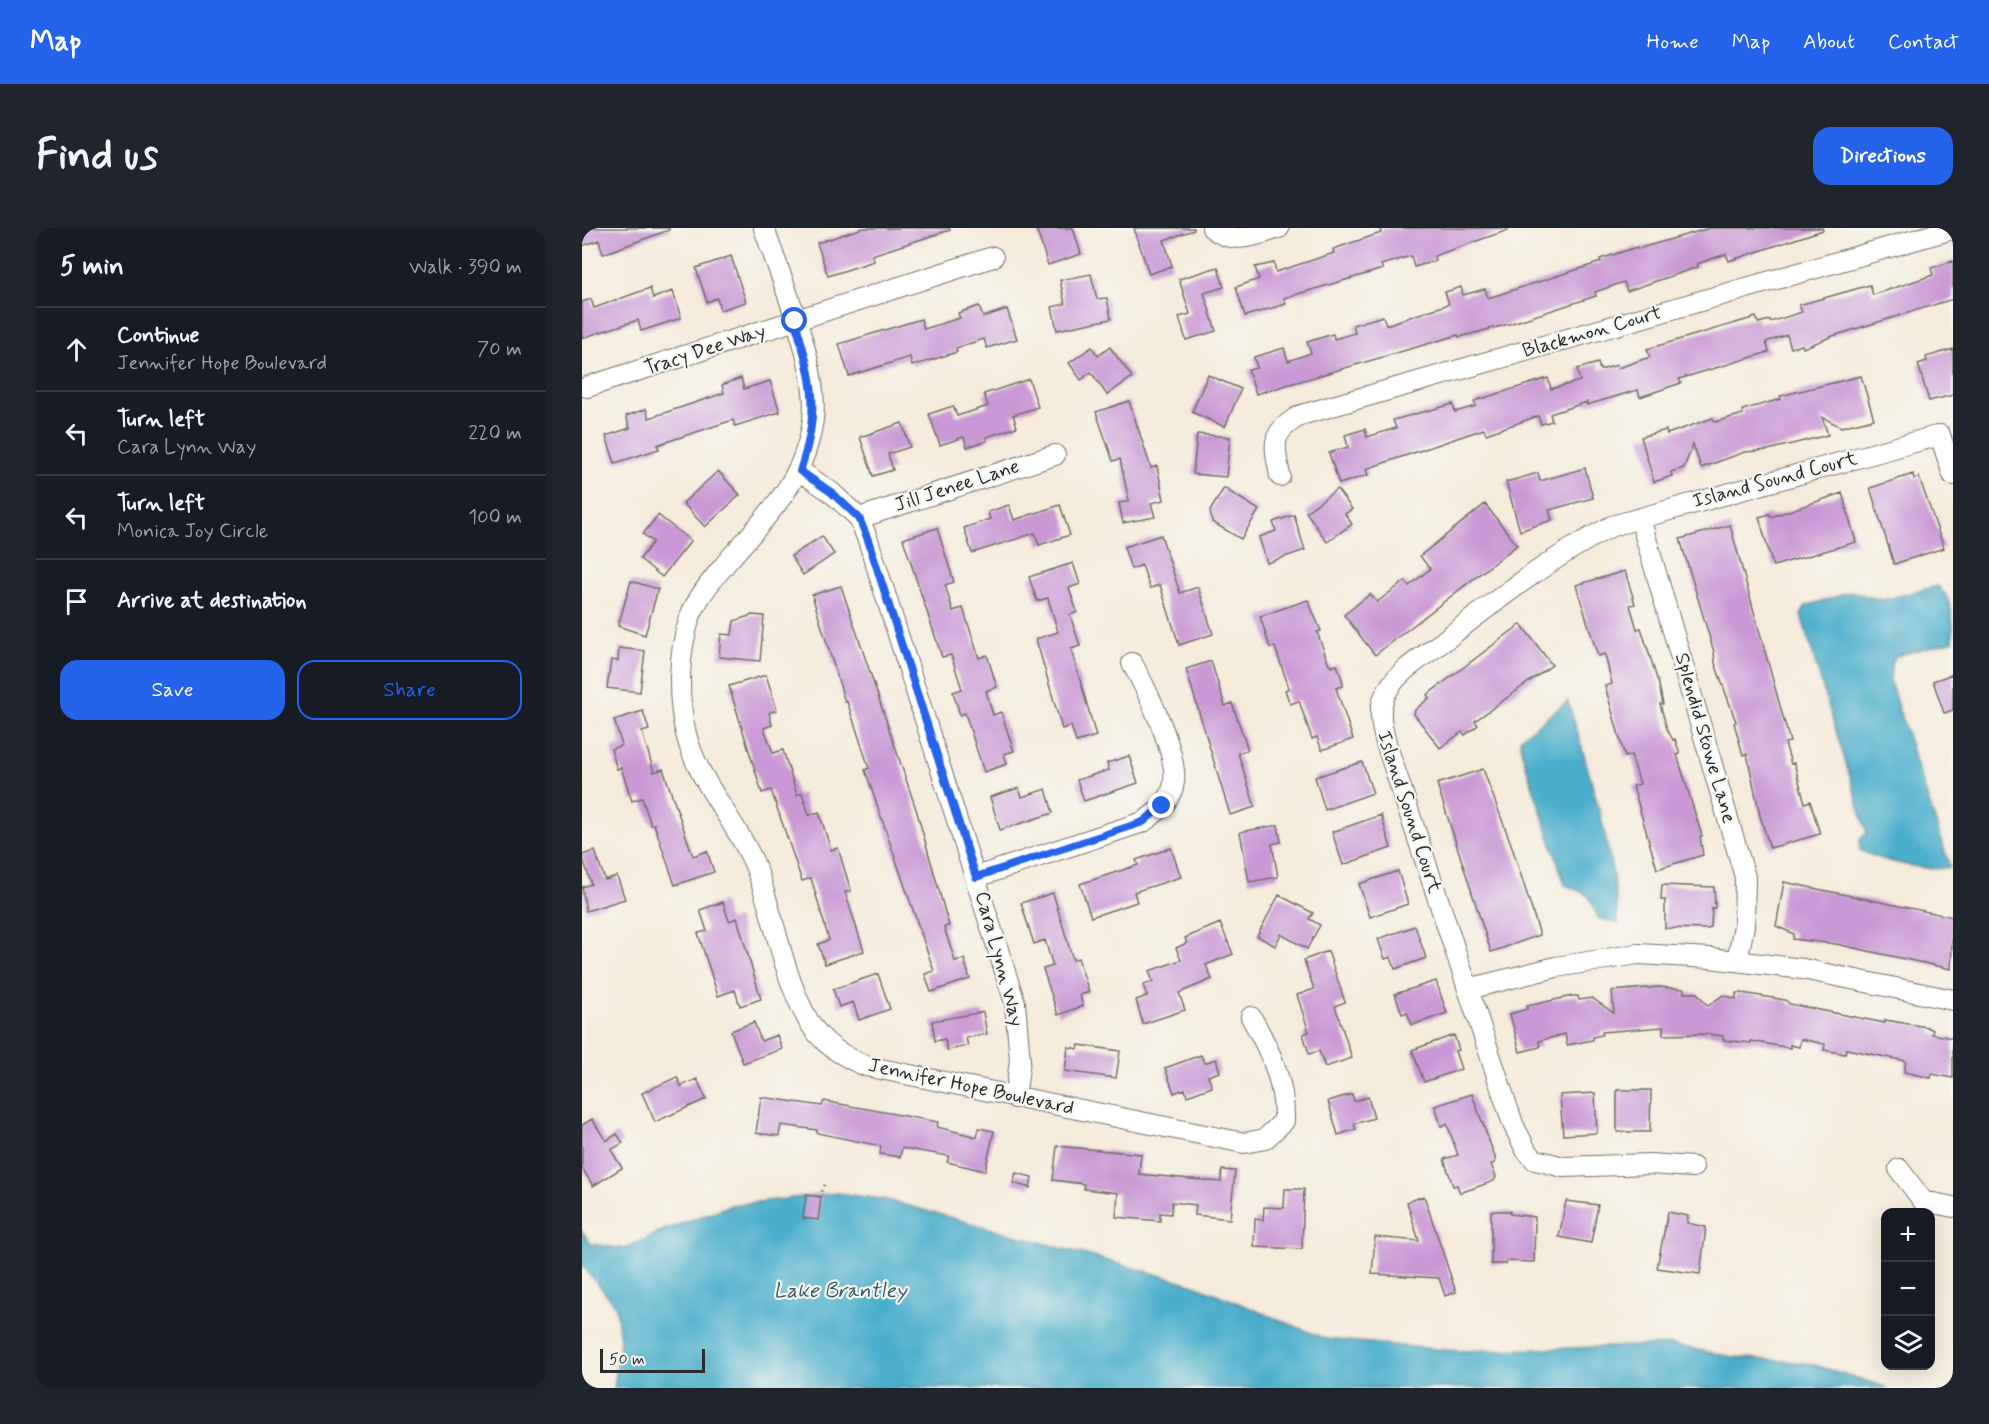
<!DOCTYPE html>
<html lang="en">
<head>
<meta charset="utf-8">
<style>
  :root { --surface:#171b24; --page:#20242c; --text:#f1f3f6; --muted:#9ea1a6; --line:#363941; --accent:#2563eb }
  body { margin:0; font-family:Mynerve,sans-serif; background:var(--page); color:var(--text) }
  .controls { position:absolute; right:18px; bottom:18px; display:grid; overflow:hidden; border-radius:12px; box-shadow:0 6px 24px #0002 }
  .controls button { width:54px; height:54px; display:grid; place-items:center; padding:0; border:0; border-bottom:2px solid var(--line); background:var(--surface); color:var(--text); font:30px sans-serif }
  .scale { position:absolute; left:18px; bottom:15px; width:105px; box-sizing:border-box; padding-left:6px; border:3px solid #2b2b2b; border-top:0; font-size:16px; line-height:21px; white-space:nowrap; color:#2b2b2b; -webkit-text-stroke:4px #f6f6f2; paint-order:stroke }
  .stop { position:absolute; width:18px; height:18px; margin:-14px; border:4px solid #2563eb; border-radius:50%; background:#fff }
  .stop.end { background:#2563eb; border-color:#fff; box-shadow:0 2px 6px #0008 }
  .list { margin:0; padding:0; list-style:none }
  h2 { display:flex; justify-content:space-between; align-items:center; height:78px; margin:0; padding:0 24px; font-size:26px }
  h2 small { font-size:20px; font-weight:400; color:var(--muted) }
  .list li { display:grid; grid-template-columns:39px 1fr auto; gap:18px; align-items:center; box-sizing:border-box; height:84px; padding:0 24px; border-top:2px solid var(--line) }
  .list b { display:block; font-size:22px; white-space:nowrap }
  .list p { margin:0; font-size:20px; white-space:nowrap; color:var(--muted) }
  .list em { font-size:20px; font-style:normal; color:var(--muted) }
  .actions { display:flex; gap:12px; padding:18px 24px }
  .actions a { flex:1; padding:14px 0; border:2px solid var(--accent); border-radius:18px; text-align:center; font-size:21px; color:var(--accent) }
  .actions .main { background:var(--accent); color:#fff }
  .icon { flex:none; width:33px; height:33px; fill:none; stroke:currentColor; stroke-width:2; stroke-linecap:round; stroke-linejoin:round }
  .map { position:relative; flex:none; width:1371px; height:1160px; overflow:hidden; border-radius:18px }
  header { display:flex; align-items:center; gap:36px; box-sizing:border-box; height:84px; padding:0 30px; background:var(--accent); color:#fff }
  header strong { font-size:28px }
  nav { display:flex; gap:33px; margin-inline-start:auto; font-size:21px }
  .intro { display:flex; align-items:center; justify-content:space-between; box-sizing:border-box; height:144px; padding:0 36px }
  h1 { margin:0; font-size:42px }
  .button { padding:15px 27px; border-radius:18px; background:var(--accent); color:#fff; font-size:21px; font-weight:700 }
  main { display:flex; gap:36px; padding:0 36px }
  aside { flex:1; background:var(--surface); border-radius:18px; box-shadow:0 6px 24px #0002 }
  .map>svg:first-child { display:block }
  .water { fill:#4baeca; stroke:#3b6c7a; stroke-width:1.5 }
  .building { fill:#ca99d5 }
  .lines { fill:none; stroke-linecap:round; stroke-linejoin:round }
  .minor-casing { stroke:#726e69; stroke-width:22 }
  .path { stroke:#726e69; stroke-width:2; stroke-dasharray:1.5 4.5; stroke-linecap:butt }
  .minor { stroke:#fff; stroke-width:20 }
  .route { stroke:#2563eb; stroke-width:8 }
  .labels { text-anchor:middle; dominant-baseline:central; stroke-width:4.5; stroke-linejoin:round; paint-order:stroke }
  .street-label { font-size:20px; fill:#2b2b2b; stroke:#f6f6f2 }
  .water-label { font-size:21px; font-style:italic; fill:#365963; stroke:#f6f6f2 }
</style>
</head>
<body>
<header>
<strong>Map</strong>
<nav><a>Home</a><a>Map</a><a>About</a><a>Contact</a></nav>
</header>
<div class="intro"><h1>Find us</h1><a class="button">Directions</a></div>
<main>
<aside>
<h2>5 min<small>Walk · 390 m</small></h2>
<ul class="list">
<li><svg class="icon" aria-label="ahead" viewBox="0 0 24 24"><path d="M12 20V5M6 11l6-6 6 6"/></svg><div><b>Continue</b><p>Jennifer Hope Boulevard</p></div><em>70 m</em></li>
<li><svg class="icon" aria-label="left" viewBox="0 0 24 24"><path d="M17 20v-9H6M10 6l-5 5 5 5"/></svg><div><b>Turn left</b><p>Cara Lynn Way</p></div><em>220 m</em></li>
<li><svg class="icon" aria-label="left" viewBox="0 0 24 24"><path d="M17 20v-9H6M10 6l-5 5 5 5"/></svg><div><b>Turn left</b><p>Monica Joy Circle</p></div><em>100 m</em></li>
<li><svg class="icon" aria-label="arrive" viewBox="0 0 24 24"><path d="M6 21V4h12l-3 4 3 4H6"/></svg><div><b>Arrive at destination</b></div></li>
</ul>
<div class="actions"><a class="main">Save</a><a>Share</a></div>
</aside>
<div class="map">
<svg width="1371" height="1160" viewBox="0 0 1371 1160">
  <rect width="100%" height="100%" fill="#f6f6f2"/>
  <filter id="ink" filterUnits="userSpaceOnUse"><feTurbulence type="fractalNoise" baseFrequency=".0167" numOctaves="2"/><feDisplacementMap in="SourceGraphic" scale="12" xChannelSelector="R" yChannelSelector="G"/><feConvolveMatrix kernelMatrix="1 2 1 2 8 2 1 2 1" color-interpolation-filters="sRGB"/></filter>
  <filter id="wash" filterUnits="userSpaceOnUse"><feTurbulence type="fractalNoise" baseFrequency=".008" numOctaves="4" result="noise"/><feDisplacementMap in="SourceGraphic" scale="24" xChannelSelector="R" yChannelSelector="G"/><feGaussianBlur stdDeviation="1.35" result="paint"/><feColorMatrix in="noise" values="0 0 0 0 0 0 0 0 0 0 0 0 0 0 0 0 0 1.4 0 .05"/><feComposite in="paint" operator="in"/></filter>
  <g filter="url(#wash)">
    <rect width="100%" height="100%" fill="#f5ebdb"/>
    <path class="water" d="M 1355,358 C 1371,368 1371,395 1371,413 L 1314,428 L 1309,438 L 1308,454 L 1368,639 C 1347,645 1297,632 1278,622 L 1278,611 L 1285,605 L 1219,387 L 1224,378 L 1269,364 L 1301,372 Z
      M 986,473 C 1007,546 1032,619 1036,696 L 1016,690 C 1008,666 1007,666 983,657 L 940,525 L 938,512 L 942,507 Z
      M 255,965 L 305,972 L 610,1056 L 744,1111 L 876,1123 L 1091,1117 L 1151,1129 L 1226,1135 L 1307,1160 L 32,1160 L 38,1112 L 34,1078 L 0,1037 L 0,1003 L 9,1016 L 43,1021 L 77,1004 L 149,977 Z"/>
    <g id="blocks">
      <path class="building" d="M 0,0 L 87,0 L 87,2 L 21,26 L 17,12 L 0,18 Z
        M 281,0 L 367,0 L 368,2 L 290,27 L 292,33 L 246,48 L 235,15 Z
        M 454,0 L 491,0 L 499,26 L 466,37 Z
        M 552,0 L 612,0 L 612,2 L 582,12 L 590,38 L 567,46 Z
        M 806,0 L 926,0 L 926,2 L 852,28 L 853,33 L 832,39 L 829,28 L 799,37 L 801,41 L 702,70 L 704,76 L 663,88 L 654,59 L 677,51 L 673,39 L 692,35 L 694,44 L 752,25 L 751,21 L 799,5 L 798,2 Z
        M 1128,0 L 1240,0 L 1241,2 L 1147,33 L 1144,26 L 1115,36 L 1116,39 L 1045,63 L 1042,54 L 1013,64 L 1014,68 L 927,96 L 877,109 L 876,107 L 674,166 L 666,142 L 675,140 L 672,129 L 702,120 L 706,133 L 729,125 L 725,114 L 751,106 L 752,111 L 773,105 L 771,97 L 801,88 L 804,97 L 867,76 L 863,64 L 879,59 L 881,67 L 903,61 L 906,70 L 1019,34 L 1018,31 L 1055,19 L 1055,21 Z
        M 149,28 L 164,74 L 138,82 L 135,70 L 125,74 L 114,40 Z
        M 1371,33 L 1371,71 L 1251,108 L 1221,120 L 1220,117 L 1209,120 L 1205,107 L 1184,114 L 1187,124 L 1097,151 L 1099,155 L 1058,169 L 1056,162 L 1005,177 L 1005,174 L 968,186 L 970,193 L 959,196 L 956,188 L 904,206 L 902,201 L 784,241 L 786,247 L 757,256 L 747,225 L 766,219 L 763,207 L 783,201 L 785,209 L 814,200 L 811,192 L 871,176 L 873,184 L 894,178 L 892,173 L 966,150 L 969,161 L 998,153 L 995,141 L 1016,135 L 1018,142 L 1035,137 L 1036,140 L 1068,129 L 1065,121 L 1174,89 L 1176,95 L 1188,92 L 1188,94 L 1220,84 L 1217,77 L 1288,57 L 1291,67 L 1351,47 L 1349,40 Z
        M 636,39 L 642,59 L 622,65 L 634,103 L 604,112 L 597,89 L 608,86 L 597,51 Z
        M 509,46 L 515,71 L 525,70 L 529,91 L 475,102 L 470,79 L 483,76 L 478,52 Z
        M 68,60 L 71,70 L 91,63 L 99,90 L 59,103 L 56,92 L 0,110 L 0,74 L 9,71 L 12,80 Z
        M 397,78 L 401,89 L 425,81 L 435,111 L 405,120 L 402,111 L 374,120 L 375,124 L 330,138 L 328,129 L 267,148 L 257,116 L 339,91 L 342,101 L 378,90 L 376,85 Z
        M 510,119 L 516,128 L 528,119 L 550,149 L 525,167 L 509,144 L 499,152 L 487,135 Z
        M 1371,121 L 1371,167 L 1347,173 L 1336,136 L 1345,133 L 1344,129 Z
        M 626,147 L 659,161 L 643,199 L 610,184 Z
        M 1279,148 L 1292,191 L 1259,199 L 1240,189 L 1246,207 L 1186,222 L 1163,224 L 1119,240 L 1111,216 L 1102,240 L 1089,244 L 1090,248 L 1072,254 L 1059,209 L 1084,202 L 1085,206 L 1131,190 L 1133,194 L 1161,186 L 1160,182 L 1199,171 L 1198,168 Z
        M 159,150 L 162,161 L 188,153 L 198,184 L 153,198 L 151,192 L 75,217 L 77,221 L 33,235 L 24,208 L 48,200 L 44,188 L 64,181 L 67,190 L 142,165 L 140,157 Z
        M 447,151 L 456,179 L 431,187 L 435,199 L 404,209 L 405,213 L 385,219 L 382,209 L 358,217 L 347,186 L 371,178 L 375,188 L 406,178 L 402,166 Z
        M 547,173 L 569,240 L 575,238 L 582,272 L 569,275 L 573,289 L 541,295 L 537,275 L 547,273 L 538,231 L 531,233 L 514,184 Z
        M 320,195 L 328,219 L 306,226 L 311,242 L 291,248 L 278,209 Z
        M 615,206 L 648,209 L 644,249 L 611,246 Z
        M 1003,240 L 1011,270 L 967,282 L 970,292 L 938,303 L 924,254 L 956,245 L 958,253 Z
        M 136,243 L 158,267 L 123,299 L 101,275 Z
        M 1331,246 L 1332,251 L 1337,249 L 1362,320 L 1312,336 L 1288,260 Z
        M 642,260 L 677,282 L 659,311 L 630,294 L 628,283 Z
        M 755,261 L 770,281 L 763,286 L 770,296 L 745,314 L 724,284 Z
        M 1260,265 L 1274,314 L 1191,338 L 1177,289 L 1188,286 L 1189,289 Z
        M 903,276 L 935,317 L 793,427 L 762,387 L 788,366 L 795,374 L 823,353 L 827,358 L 848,341 L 838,328 Z
        M 427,277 L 432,292 L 478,277 L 488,307 L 457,317 L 453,305 L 390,325 L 382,300 L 408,291 L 406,284 Z
        M 76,287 L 109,313 L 80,349 L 58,331 L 71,314 L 61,306 Z
        M 712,287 L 723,322 L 685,335 L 677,309 L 694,303 L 691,294 Z
        M 1148,297 L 1208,514 L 1203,515 L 1209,536 L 1212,535 L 1223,575 L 1228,573 L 1238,606 L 1188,620 L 1178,588 L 1165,526 L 1161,527 L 1152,495 L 1154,494 L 1133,435 L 1132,424 L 1098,311 Z
        M 355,300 L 372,354 L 363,357 L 371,383 L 381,380 L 397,430 L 405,427 L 415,459 L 404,463 L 411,487 L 419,484 L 432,523 L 422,526 L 425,536 L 402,544 L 383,485 L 378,487 L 371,464 L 380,461 L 369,427 L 360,429 L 321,311 Z
        M 579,307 L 598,365 L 616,359 L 631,406 L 597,417 L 578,357 L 568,360 L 560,337 L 549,341 L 542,319 Z
        M 240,308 L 252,326 L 221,347 L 209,328 Z
        M 491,335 L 498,356 L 487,360 L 495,384 L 488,387 L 498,418 L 489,421 L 514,508 L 494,514 L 489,498 L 480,501 L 454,411 L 476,404 L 466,370 L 455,373 L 447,349 Z
        M 1043,343 L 1053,376 L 1048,377 L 1055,401 L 1059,400 L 1077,457 L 1081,476 L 1078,476 L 1085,501 L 1091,512 L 1093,511 L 1098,526 L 1095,527 L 1120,608 L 1118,608 L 1121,627 L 1075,641 L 1051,558 L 1058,556 L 1049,527 L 1043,529 L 1023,458 L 1030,456 L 1023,426 L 1016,428 L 994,357 Z
        M 49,353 L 76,361 L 63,407 L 36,398 Z
        M 259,358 L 334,581 L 367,698 L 362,699 L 373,733 L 382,731 L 388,751 L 349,764 L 343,746 L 352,743 L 283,542 L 287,540 L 265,473 L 263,474 L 230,367 Z
        M 726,372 L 739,403 L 735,404 L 746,434 L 749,439 L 755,437 L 760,451 L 761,458 L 754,460 L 771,511 L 740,522 L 735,509 L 730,511 L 717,473 L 708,476 L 703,462 L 707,460 L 693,419 L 688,420 L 678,388 Z
        M 170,387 L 182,388 L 178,433 L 137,429 L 139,406 L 150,407 L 152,393 Z
        M 939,396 L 970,437 L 893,493 L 896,497 L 883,507 L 880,504 L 858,520 L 832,486 L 833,482 L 847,470 L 845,467 Z
        M 37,420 L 63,423 L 58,464 L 25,460 L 29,432 L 36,433 Z
        M 629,433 L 643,478 L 650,475 L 666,522 L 656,525 L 673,579 L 648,587 L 604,441 Z
        M 1371,446 L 1371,482 L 1362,485 L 1351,453 Z
        M 184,447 L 195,482 L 187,485 L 190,497 L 182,500 L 191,525 L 201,522 L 215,567 L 220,565 L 227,587 L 237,584 L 249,622 L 256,620 L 269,663 L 263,664 L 282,723 L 243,736 L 236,716 L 247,712 L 229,650 L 220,653 L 189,562 L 180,565 L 147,458 Z
        M 61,483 L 67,502 L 60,504 L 72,544 L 81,541 L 111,628 L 125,623 L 132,644 L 93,657 L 72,596 L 69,597 L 60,570 L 50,573 L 39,540 L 35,541 L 29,521 L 40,517 L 32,492 Z
        M 547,528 L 556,555 L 502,573 L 495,552 L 527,542 L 525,535 Z
        M 780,534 L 791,565 L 743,582 L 733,549 Z
        M 901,541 L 929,616 L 958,707 L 909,724 L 855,556 Z
        M 437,560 L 440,569 L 464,561 L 471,585 L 418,602 L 408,569 Z
        M 799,587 L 809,620 L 761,637 L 750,604 Z
        M 696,597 L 699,614 L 690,616 L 696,649 L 667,654 L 658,604 Z
        M 589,620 L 599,649 L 552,664 L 555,674 L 509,689 L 498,656 L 556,637 L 554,632 Z
        M 13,623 L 23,652 L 35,648 L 43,671 L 4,683 L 0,659 L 9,656 L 0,627 Z
        M 816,643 L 826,676 L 788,689 L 777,656 Z
        M 1202,654 L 1371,689 L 1369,741 L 1254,716 L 1211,711 L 1212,706 L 1194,698 Z
        M 1080,657 L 1132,659 L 1133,680 L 1130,680 L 1129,699 L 1126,701 L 1083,700 L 1083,672 L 1079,672 Z
        M 471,665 L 491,732 L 496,730 L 507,764 L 498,767 L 501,778 L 476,787 L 461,741 L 471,738 L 463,712 L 452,716 L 439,675 Z
        M 697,667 L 731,685 L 727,691 L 738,697 L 725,721 L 699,706 L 693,718 L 675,708 Z
        M 141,674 L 147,693 L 155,690 L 179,771 L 158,778 L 153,762 L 136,768 L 116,705 L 125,703 L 118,682 Z
        M 638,695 L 651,726 L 624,737 L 630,751 L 597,765 L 603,782 L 561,796 L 554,772 L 565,768 L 561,757 L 571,754 L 567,743 L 599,732 L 594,720 L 605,715 L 603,710 Z
        M 833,698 L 844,730 L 813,741 L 809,729 L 803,731 L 796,711 Z
        M 746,723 L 763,774 L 753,778 L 770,830 L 743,839 L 737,823 L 727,826 L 721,806 L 727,804 L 715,767 L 732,761 L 722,732 Z
        M 296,746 L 308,781 L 277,792 L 271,774 L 257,779 L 251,761 Z
        M 854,753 L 865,785 L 830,797 L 825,784 L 820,786 L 813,766 Z
        M 1077,759 L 1102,761 L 1102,765 L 1115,765 L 1126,778 L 1141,767 L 1154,771 L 1154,765 L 1160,765 L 1203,772 L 1208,776 L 1303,795 L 1303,792 L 1345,799 L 1351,802 L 1350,806 L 1371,810 L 1371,850 L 1350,846 L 1349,850 L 1322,844 L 1324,833 L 1264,821 L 1263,826 L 1242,822 L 1243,816 L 1219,811 L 1217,819 L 1208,817 L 1208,820 L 1169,813 L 1169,815 L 1141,812 L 1141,808 L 1126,806 L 1081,807 L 1081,799 L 1020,804 L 1020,807 L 1011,809 L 1011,812 L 985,817 L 983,806 L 957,813 L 958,819 L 938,824 L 928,786 L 945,781 L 945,778 L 990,768 L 996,768 L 997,772 L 1010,770 L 1032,785 L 1030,763 Z
        M 401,784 L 405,806 L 384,810 L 386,818 L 365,822 L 363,811 L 353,813 L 350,793 Z
        M 172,794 L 179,813 L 195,807 L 200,821 L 161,835 L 149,803 Z
        M 872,807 L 877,822 L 873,823 L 879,841 L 842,854 L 830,822 Z
        M 497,817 L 538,823 L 534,850 L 483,843 L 486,819 L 496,821 Z
        M 619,827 L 622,835 L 634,831 L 638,844 L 626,848 L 630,859 L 605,868 L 603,861 L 592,865 L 583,840 Z
        M 95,849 L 99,858 L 115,851 L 124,871 L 73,894 L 60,865 Z
        M 1035,862 L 1069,862 L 1068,904 L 1035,904 Z
        M 1013,865 L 1015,905 L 981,907 L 978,867 Z
        M 770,866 L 772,873 L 786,869 L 792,890 L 772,896 L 774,901 L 756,907 L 746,873 Z
        M 890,866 L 913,929 L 913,935 L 909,936 L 914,949 L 912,953 L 878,965 L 875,957 L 871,958 L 862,931 L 876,927 L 865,896 L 859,898 L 853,878 Z
        M 179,869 L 240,878 L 242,873 L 356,894 L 355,899 L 395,909 L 397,900 L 412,903 L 403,943 L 365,934 L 367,928 L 320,920 L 318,929 L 298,926 L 299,918 L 235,905 L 235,902 L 199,897 L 197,908 L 174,905 Z
        M 10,891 L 24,913 L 35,906 L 41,915 L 29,922 L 40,940 L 11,958 L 0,940 L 0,897 Z
        M 475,918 L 559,926 L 557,946 L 639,954 L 640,942 L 653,943 L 648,991 L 613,987 L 614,977 L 590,974 L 589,986 L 578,985 L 578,993 L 534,989 L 536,965 L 502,961 L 502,956 L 471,952 Z
        M 434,945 L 450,949 L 448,960 L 431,955 Z
        M 703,961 L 722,961 L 720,1021 L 672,1019 L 673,991 L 681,992 L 682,979 L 702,980 Z
        M 224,967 L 239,969 L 236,992 L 221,990 Z
        M 842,968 L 874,1064 L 863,1068 L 857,1050 L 790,1046 L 793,1009 L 837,1013 L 825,974 Z
        M 984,973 L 1016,977 L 1009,1015 L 977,1009 Z
        M 909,983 L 928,983 L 928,986 L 953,989 L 952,1034 L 924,1033 L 924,1036 L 909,1036 Z
        M 1086,984 L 1106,988 L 1105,995 L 1124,999 L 1118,1046 L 1075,1040 Z"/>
    </g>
  </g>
  <g filter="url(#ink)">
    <use href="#blocks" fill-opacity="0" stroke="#726e69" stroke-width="1.5"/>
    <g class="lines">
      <defs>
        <path id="minor" d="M 182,0 C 199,51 238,140 231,191 C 223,254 184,288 145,334 C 131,351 116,368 108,389 C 96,425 95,469 104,506 C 116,555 155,593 174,640 C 193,689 200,746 226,792 C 239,815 260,828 284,838 L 662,915 L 683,911 L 702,893 C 703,854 688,822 669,789
          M 630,0 C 651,18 674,7 697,0
          M 5,159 L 411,29
          M 218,243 L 249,264 L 277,290 L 286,312 L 433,775 L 438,832 L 433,870
          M 698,248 C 692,216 687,205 719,187 L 1371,1
          M 277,290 L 473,227
          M 1058,290 L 1163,649 L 1162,698 L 1155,733
          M 394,649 L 561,594 C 575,585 590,572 592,554 C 596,526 564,460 550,435
          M 886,761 L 974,739 L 1056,726 L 1128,730 L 1221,741 L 1371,772
          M 1111,939 L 1068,936 L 981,939 L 962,934 L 953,932 L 944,922 L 931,896 L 805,518 C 799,498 794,479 807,460 C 819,441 845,426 863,412 C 916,371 969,329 1030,298 L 1358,207 L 1371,247
          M 1317,941 L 1341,973 L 1371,979"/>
      </defs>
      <use href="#minor" class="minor-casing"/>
      <path class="path" d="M 237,969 L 244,954"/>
      <use href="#minor" class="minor"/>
    </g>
  </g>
  <g class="lines" filter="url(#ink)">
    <path class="route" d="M 213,93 C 231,154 239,181 218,243 L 249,264 L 277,290 L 286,312 L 394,649 L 561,594 L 580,578"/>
  </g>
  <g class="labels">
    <g class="street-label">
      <text transform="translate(1010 104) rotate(-16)">Blackmon Court</text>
      <text transform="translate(123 122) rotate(-18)">Tracy Dee Way</text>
      <text transform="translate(1193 252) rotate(-15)">Island Sound Court</text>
      <text transform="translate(375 258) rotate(-18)">Jill Jenee Lane</text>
      <text transform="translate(1123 510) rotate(74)">Splendid Stowe Lane</text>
      <text transform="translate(827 584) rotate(72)">Island Sound Court</text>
      <text transform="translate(417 731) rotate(75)">Cara Lynn Way</text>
      <text transform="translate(389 859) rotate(12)">Jennifer Hope Boulevard</text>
    </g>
    <g class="water-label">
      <text x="258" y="1063">Lake Brantley</text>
    </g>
  </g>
</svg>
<div class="controls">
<button>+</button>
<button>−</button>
<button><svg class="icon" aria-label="layers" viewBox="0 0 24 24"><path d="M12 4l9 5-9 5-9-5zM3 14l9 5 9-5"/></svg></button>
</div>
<div class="scale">50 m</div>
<div class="stop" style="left:213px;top:93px"></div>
<div class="stop end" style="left:580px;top:578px"></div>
</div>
</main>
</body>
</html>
